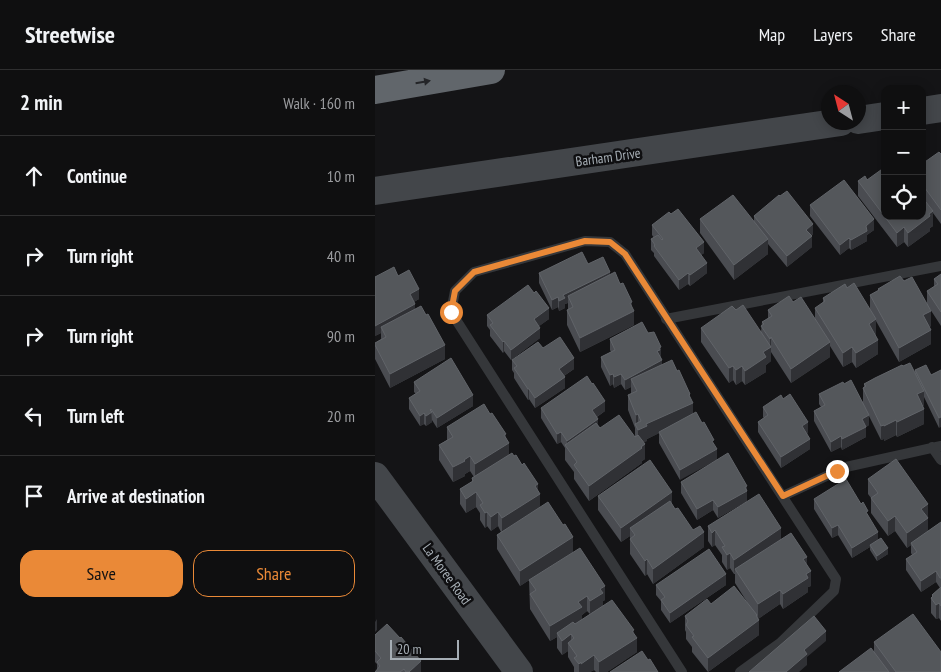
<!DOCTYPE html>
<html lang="en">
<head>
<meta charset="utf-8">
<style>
  :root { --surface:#0f0f10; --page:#181819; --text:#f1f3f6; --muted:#9b9c9f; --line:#2f2f30; --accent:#ea8937 }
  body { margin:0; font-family:"PT Sans Narrow",sans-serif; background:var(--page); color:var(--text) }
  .controls { position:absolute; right:15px; top:15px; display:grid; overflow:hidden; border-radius:10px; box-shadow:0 2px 12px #0003 }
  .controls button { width:45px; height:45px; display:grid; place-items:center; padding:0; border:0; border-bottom:1px solid var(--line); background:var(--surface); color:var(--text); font:25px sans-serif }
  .compass { position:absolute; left:446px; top:15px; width:45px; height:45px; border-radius:50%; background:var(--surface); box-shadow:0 2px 12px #0003; rotate:324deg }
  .scale { position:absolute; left:15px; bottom:12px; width:69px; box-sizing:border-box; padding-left:5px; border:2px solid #a6aeb5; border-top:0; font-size:14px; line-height:18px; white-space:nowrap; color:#a6aeb5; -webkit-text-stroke:4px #0f0f11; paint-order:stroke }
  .stop { position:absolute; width:15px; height:15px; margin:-11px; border:4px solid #ea8937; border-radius:50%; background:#fff }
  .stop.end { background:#ea8937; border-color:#fff; box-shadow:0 1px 5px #0008 }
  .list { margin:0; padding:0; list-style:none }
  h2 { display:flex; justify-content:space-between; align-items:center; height:65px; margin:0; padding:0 20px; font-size:21px }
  h2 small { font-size:16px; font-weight:400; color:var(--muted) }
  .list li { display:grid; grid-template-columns:32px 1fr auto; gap:15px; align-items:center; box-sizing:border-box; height:80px; padding:0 20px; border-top:1px solid var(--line) }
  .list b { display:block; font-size:19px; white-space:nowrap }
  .list em { font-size:16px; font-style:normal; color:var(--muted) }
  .actions { display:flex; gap:10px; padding:15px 20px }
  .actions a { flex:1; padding:11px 0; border:1px solid var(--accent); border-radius:15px; text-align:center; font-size:18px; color:var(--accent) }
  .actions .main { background:var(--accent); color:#111 }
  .icon { flex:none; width:28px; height:28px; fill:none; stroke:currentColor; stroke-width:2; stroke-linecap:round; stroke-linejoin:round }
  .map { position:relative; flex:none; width:566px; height:602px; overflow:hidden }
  header { display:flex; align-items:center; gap:30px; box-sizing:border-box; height:70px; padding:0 25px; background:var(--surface); border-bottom:1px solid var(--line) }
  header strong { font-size:24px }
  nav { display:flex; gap:28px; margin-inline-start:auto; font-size:18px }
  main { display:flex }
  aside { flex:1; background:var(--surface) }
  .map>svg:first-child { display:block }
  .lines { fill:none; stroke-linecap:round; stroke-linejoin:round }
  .lane { stroke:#35373a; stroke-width:10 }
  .secondary { stroke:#43464a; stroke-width:28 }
  .highway { stroke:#61666b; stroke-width:28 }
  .wall { fill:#4a4c51; fill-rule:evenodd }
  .shaded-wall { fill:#303135 }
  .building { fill:#54575b; stroke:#616469 }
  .oneway { fill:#242528 }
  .route { stroke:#ea8937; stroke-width:6 }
  .labels { text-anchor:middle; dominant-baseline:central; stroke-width:5; stroke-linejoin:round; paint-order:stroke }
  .street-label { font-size:14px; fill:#a6aeb5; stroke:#0f0f11 }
</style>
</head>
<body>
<header>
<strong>Streetwise</strong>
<nav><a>Map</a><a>Layers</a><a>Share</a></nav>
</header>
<main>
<aside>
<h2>2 min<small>Walk · 160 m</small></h2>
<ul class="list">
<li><svg class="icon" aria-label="ahead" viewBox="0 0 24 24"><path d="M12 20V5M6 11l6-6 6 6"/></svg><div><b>Continue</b></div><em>10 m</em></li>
<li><svg class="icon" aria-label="right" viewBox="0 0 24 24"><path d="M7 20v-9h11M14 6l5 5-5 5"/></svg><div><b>Turn right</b></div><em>40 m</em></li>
<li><svg class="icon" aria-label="right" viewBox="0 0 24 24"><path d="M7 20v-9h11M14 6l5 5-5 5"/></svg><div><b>Turn right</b></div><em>90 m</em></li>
<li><svg class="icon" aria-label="left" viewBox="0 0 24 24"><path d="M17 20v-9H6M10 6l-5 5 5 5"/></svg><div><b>Turn left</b></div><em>20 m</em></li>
<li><svg class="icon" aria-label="arrive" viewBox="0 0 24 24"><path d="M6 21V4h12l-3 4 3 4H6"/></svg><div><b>Arrive at destination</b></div></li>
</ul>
<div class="actions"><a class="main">Save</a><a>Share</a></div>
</aside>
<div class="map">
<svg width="566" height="602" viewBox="0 0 566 602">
  <rect width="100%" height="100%" fill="#141416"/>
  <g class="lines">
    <path class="lane" d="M 291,249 L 566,196
      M 557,377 L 566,390
      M 408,426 L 471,397 L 566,376
      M 307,602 L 76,242 L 80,221 L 99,202 L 210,171 L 235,172 L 250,184 L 461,509 L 459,521 L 405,573 L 365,602"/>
    <path class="secondary" d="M 547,41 L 566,38
      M 483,50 L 510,46
      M 0,121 L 466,52
      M 0,406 L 144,602"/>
    <path class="highway" d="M 0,20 L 116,0"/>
  </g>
  <path class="wall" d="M 566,84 L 566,154 L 558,143 L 558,156 L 555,158 L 555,161 L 533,177 L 529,172 L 522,177 L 483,126 L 483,111 L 492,110 L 547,146 L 547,94 Z
    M 435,135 L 499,160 L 492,165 L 492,171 L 476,180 L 474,178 L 465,185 L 435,146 Z
    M 379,146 L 438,164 L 436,166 L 437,177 L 412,197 L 393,174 L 393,184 L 359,210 L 325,163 L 325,149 L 379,151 Z
    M 277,155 L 329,183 L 326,185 L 332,203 L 315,216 L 313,214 L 304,220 L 279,186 L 279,183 L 276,180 L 276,169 L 279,168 L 277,165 Z
    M 213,194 L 235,205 L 257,238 L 259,255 L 205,282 L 192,255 L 192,240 L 193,240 L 193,233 L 190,234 L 190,238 L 184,241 L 183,237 L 177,240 L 164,213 L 164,203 Z
    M 566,204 L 566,256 L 555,239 L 556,256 L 554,257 L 556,274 L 524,292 L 501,251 L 501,264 L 500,265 L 503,284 L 481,298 L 477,292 L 468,297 L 455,276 L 455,287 L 416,313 L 396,282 L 396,291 L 391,295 L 391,302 L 370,315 L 367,311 L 361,315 L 358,310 L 354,313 L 326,272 L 326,258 L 361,240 L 386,262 L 387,252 L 393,249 L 393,240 L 418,232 L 440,249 L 440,238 L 448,233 L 448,228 L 472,218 L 495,239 L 495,225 L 503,221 L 503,219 L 529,211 L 552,235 L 552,221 L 559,217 L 559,209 Z
    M 23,206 L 44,229 L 39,232 L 40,239 L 70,289 L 15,318 L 0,289 L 0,273 L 6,269 L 6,263 L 0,266 Z
    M 112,245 L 174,249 L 164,256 L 165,268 L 136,290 L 129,281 L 128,283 L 115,266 L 115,260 L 112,256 Z
    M 273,263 L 286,287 L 287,295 L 302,301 L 315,324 L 305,410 L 284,373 L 284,363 L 272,369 L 272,371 L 268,372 L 270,389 L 267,391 L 267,393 L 214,431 L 199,409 L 199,402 L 190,390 L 190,378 L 186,372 L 182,374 L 166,348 L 166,338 L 230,341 L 222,347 L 223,356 L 225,358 L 260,367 L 260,358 L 253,340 L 253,325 L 256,324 L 256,317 L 250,320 L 246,314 L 239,318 L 238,314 L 235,316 L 226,297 L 226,287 L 236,282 L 235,280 L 235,269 Z
    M 168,278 L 199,299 L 189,306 L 190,318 L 160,338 L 154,329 L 153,330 L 139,308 L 139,303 L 137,300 L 137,290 Z
    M 528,296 L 540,304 L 540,300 L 556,305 L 566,300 L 564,358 L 549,327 L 549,336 L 548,336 L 549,354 L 522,367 L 521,365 L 509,371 L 509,369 L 506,370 L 494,346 L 494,355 L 491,357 L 491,367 L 467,380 L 466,377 L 456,382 L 439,351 L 439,341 L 446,337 L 444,334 L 444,324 L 469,314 L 488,332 L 488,318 L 489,317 L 489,314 Z
    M 39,312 L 98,336 L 62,358 L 57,350 L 57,352 L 51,356 L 49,354 L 45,356 L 34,339 L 34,328 L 41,324 L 39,322 Z
    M 388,337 L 433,363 L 431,364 L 435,379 L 406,398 L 383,362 L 383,352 L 389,348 L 388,347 Z
    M 72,357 L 131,367 L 134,384 L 163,420 L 165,437 L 198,482 L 145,516 L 122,479 L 122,465 L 126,462 L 123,456 L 116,461 L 112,456 L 110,458 L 105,450 L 105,443 L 101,437 L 91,443 L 85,434 L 85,419 L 97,412 L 97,408 L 99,407 L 95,401 L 90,404 L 90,406 L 78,412 L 64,390 L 64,375 L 72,370 Z
    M 493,409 L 553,434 L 553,461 L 566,452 L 566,551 L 564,548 L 561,549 L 556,543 L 556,528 L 557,527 L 557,525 L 565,518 L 561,512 L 546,522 L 531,500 L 531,489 L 537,485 L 536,483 L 536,475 L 532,478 L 520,461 L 513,466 L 496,443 L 496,428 L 493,424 Z
    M 306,412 L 372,426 L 372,431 L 343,448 L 338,440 L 322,450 L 306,423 Z
    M 223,426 L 297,435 L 329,477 L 278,514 L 272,504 L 270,506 L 255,484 L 255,466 L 246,472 L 223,440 Z
    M 439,429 L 493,446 L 503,470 L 513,484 L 502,491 L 495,480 L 495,477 L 477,488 L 463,465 L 457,468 L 439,439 Z
    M 333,456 L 406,469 L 432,495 L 436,516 L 433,517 L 433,522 L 408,539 L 405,534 L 383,549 L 384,565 L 333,602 L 317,582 L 317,577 L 311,569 L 311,562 L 310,560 L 310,546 L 336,534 L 372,532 L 360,513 L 360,504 L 359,504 L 355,498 L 352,500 L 347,492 L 347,485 L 340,475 L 337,477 L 333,471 Z
    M 154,510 L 230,530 L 228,531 L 228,535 L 259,563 L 262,582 L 232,602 L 221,602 L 219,600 L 215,602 L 199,602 L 199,597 L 193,587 L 193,581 L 187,585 L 182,578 L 182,567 L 175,571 L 155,539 ZM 212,541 L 215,544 L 207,550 L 207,545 Z
    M 281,515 L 351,515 L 295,553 L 286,540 L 286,531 L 281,525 Z
    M 0,565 L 46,602 L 0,602 L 2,600 L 2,594 L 0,592 Z
    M 499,572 L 566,602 L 464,602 L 499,582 Z"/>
  <path class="shaded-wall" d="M 558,141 L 558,156 L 555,158 L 555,161 L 533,177 L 533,163 Z
    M 499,149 L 499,160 L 492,165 L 492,171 L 476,180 L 476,170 L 491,156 Z
    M 438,154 L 438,164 L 431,170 L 431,160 Z
    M 529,157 L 529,172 L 522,177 L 522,163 Z
    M 437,166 L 437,177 L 412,197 L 412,186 Z
    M 474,168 L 474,178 L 465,185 L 465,175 Z
    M 393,169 L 393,184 L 359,210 L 359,195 Z
    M 329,172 L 329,183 L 321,189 L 321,178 Z
    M 332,193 L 332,203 L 315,216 L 315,205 Z
    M 235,202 L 235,212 L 193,226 L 193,233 L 190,234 L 190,238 L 184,241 L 184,231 L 188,225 Z
    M 313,203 L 313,214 L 304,220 L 304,210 Z
    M 44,219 L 44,229 L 35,234 L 35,224 Z
    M 183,227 L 183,237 L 177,240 L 177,230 Z
    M 257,232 L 257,242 L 259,241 L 259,255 L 205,282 L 205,268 Z
    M 40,234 L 40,244 L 6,257 L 6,263 L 0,266 L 0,256 Z
    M 174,238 L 174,249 L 159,260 L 159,249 Z
    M 556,241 L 556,256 L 548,260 L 548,245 Z
    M 501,249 L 501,264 L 494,269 L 494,254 Z
    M 165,258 L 165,268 L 136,290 L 136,280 Z
    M 556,260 L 556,274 L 524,292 L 524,278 Z
    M 396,267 L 396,291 L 391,295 L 391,302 L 370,315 L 370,301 L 388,282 L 395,278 L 395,269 Z
    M 503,270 L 503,284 L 481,298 L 481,283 Z
    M 129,271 L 129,281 L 128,283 L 128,272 Z
    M 455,272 L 455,287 L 416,313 L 416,299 Z
    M 70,275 L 70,289 L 15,318 L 15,304 Z
    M 286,277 L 286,287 L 285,288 L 282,281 L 284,278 Z
    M 477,277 L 477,292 L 468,297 L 468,283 Z
    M 199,288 L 199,299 L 184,309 L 184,299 Z
    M 287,290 L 287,301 L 256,309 L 256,317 L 250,320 L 250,310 Z
    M 358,296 L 358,310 L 354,313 L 354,298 Z
    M 367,296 L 367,311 L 361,315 L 361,300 Z
    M 238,304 L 238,314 L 235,316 L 235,305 Z
    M 246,304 L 246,314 L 239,318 L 239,307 Z
    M 190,307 L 190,318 L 160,338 L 160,328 Z
    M 153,319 L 154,319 L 154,329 L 153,330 Z
    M 549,321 L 549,336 L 542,339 L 542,324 Z
    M 315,324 L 315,334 L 318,333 L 318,347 L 272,369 L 272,371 L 263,375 L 263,360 Z
    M 98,325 L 98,336 L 62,358 L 62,348 Z
    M 230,331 L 230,341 L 217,350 L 217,340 Z
    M 56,339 L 57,352 L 51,356 L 51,346 Z
    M 549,339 L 549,354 L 522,367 L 522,352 Z
    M 49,343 L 49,354 L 45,356 L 45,346 Z
    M 263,344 L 263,359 L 261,355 L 261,345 Z
    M 494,345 L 494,355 L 491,357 L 491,367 L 467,380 L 467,369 L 487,349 Z
    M 566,347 L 566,357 L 564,358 L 564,348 Z
    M 223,349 L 223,359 L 192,378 L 192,371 Z
    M 521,350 L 521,365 L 509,371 L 509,356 Z
    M 433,352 L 433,363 L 427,367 L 427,356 Z
    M 509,355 L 509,369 L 506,370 L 506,356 Z
    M 186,362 L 186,372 L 182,374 L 182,364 Z
    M 131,364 L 131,375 L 134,373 L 134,387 L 100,409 L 100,394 Z
    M 466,366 L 466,377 L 456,382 L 456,372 Z
    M 435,369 L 435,379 L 406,398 L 406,387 Z
    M 270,374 L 270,389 L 267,391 L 267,393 L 214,431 L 214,416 Z
    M 342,379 L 342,390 L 305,410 L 305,400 Z
    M 95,386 L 95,401 L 90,404 L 90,406 L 78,412 L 78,397 Z
    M 163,414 L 163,425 L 165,424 L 165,439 L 127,463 L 127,448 Z
    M 372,416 L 372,431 L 343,448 L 343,437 Z
    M 101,422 L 101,437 L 91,443 L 91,429 Z
    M 297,422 L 297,436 L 255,458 L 255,466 L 246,472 L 246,458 Z
    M 338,430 L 338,440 L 322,450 L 322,439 Z
    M 553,434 L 553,448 L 546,453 L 546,439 Z
    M 112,442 L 112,456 L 110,458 L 110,443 Z
    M 123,442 L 123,456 L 116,461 L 116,447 Z
    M 520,446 L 520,461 L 513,466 L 513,451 Z
    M 553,448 L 553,463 L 536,473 L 536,475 L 532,478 L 532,463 Z
    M 463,455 L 463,465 L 457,468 L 457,458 Z
    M 406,458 L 406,473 L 360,499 L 359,504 L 359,490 Z
    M 340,460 L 340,475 L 337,477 L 337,463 Z
    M 329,462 L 329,477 L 278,514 L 278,499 Z
    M 503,462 L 503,472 L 495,475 L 495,477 L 477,488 L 477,478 Z
    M 198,467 L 198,482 L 145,516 L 145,501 Z
    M 513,478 L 513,484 L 502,491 L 502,486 Z
    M 355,483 L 355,498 L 352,500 L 352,485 Z
    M 432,487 L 432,501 L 428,489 Z
    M 272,489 L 272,504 L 270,506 L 270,491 Z
    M 436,501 L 436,516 L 433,517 L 433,522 L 408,539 L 408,524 L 431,504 Z
    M 561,501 L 561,512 L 546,522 L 546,511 Z
    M 351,504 L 351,515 L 295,553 L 295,543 Z
    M 230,516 L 230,530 L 228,531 L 228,537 L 215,545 L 215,531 L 225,519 Z
    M 405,520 L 405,534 L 383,549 L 383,534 Z
    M 212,526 L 212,541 L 207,545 L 207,551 L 182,563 L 182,567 L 175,571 L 175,556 L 203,532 Z
    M 564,533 L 564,548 L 561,549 L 561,535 Z
    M 382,545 L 382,551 L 384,550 L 384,565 L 333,602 L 333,588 Z
    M 2,549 L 2,560 L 0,562 L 0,552 Z
    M 259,560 L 259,570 L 262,568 L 262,582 L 232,602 L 224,602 L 224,592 Z
    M 451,561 L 451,571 L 432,587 L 432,595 L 424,602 L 411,602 L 429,580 Z
    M 196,564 L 196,577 L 193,573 L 193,581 L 187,585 L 187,571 Z
    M 219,585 L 219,600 L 215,602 L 206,602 L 206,594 Z
    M 46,591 L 46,602 L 34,602 Z
    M 206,592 L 206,602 L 204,602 L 204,594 Z"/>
  <path class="building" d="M 564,82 L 566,84 L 566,140 L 547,114 L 547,102 L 551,99 L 547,94 Z
    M 510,97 L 510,146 L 547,146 L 547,127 L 558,141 L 554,144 L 555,146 L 533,163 L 529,157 L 522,163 L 483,111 L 490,106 L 492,110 Z
    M 469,110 L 499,149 L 491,156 L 492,161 L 476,170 L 474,168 L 465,175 L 435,135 Z
    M 412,121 L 438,154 L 431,160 L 437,166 L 412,186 L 379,146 L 404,125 L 405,126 Z
    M 358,125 L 393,169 L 359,195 L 325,149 Z
    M 303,139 L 329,172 L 321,178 L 332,193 L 315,205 L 313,203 L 304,210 L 279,176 L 280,175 L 276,169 L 283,165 L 287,170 L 288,169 L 277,155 L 294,142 L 296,144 Z
    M 207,182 L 213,194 L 228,187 L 235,202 L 188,225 L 190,228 L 184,231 L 183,227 L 177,230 L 164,203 Z
    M 19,197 L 23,206 L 34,200 L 44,219 L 35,224 L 40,234 L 0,256 L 0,207 Z
    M 240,202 L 245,214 L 248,213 L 257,232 L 255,233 L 259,241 L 205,268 L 192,240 L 198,237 L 193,226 Z
    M 566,204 L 566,242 L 552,221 L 563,214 L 559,209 Z
    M 525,206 L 529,211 L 537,207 L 556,241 L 548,245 L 556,260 L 524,278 L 495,225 L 504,220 L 503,219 Z
    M 479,213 L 501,249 L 494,254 L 503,270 L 481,283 L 477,277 L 468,283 L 440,238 L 450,231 L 448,228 L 470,214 L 472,218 Z
    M 153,215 L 159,223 L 161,221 L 174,238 L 159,249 L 165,258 L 136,280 L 129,271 L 128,272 L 115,255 L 118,253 L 112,245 Z
    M 414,226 L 418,232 L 426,227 L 455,272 L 416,299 L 396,267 L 395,269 L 386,256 L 389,254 L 387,252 L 397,246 L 393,240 Z
    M 368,235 L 396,277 L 388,282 L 391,287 L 370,301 L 367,296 L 361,300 L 358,296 L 354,298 L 326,258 L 357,236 L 361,240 Z
    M 46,236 L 51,245 L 53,244 L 70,275 L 15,304 L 0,275 L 0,273 L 11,267 L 6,257 Z
    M 267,252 L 273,263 L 279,262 L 286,277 L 284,278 L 285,280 L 282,281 L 287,290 L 250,310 L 246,304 L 239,307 L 238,304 L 235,305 L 226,287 L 240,280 L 235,269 Z
    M 185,267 L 199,288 L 184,299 L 190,307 L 160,328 L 154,319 L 153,319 L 139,298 L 142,296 L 137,290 L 163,272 L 168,278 Z
    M 76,288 L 98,325 L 62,348 L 56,339 L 55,340 L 57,342 L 51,346 L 49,343 L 45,346 L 34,328 L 45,321 L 39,312 Z
    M 297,290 L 302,301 L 304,300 L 315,324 L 314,325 L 318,333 L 271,354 L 272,356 L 263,360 L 260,354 L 266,351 L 263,344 L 261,345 L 253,325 L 262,321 L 256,309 Z
    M 535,293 L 549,321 L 542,324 L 549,339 L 522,352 L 521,350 L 509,356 L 509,355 L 506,356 L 488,318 L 491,316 L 489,314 L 500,308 L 527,295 L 528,296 Z
    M 551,295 L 556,305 L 566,300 L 566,347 L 564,348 L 540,300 Z
    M 212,306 L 217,314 L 218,313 L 230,331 L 217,340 L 223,349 L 192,371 L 186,362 L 182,364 L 166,338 Z
    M 476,310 L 494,345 L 487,349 L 491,357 L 467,369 L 466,366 L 456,372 L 439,341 L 450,335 L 444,324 L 468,312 L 469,314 Z
    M 415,324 L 433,352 L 427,356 L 435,369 L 406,387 L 383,352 L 393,345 L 388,337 L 406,325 L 408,329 Z
    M 109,334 L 115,344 L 117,343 L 131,364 L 129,365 L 134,373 L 100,394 L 95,386 L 89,390 L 90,391 L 78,397 L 64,375 L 78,367 L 72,357 Z
    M 321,342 L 327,353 L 329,352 L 339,370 L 337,371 L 342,379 L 305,400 L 284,362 Z
    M 244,345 L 260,367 L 263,365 L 270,374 L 266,377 L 267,378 L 214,416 L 199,395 L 202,392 L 190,375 L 221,353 L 225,358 Z
    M 137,383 L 139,386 L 141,385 L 147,395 L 149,393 L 163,414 L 160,416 L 165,424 L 127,448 L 123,442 L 116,447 L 112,442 L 110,443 L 105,435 L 108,433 L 101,422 L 91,429 L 85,419 L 98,411 L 97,408 Z
    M 353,383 L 372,416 L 370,417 L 372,421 L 343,437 L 338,430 L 322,439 L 306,412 Z
    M 521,389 L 553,434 L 546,439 L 553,448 L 532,463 L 520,446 L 513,451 L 496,428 L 503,423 L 493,409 Z
    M 275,390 L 297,422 L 246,458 L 223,426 Z
    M 471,409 L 486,434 L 488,432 L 493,441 L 491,442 L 503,462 L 477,478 L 463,455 L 457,458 L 439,429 Z
    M 384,424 L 406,458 L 359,490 L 355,483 L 352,485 L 347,477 L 350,476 L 340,460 L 337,463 L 333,456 Z
    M 295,431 L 300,439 L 303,438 L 318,460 L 325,456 L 329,462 L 278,499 L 272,489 L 270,491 L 255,469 L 260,465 L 255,458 Z
    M 173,432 L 188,455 L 190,454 L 198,467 L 145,501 L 122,465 Z
    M 566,452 L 566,508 L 565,508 L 561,501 L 546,511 L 531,489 L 542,482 L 536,473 Z
    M 416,463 L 432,487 L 428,489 L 436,501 L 431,504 L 433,508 L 408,524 L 405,520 L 383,534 L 360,499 Z
    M 506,468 L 513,478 L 502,486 L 495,475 Z
    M 205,478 L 230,516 L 225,519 L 228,523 L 215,531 L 212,526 L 203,532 L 207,537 L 175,556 L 155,524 L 161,520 L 154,510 Z
    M 334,479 L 351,504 L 295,543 L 286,530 L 290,527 L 281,515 Z
    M 359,516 L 382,545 L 381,546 L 384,550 L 333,588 L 317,567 L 319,566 L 311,555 L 313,551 L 310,546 L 332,529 L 336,534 Z
    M 566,517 L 566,536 L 564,533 L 561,535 L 556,528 L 558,526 L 557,525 Z
    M 237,530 L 259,560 L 257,561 L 262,568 L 224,592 L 219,585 L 206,594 L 206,592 L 204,594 L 199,588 L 202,586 L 193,573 L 199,568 L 196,564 L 187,571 L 182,563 L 198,552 L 200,554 Z
    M 538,544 L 566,582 L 566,602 L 521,602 L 499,572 Z
    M 439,546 L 451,561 L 429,580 L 432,584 L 411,602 L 374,602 Z
    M 12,554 L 25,568 L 26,567 L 46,591 L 34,602 L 31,602 L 29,599 L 25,602 L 0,602 L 5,596 L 2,592 L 6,588 L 0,581 L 0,565 Z
    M 496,578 L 514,602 L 464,602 Z
    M 267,581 L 273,590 L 275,589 L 283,602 L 235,602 Z"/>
  <defs><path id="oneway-solid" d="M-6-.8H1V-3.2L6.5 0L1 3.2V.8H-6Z" transform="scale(1.25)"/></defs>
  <use class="oneway" href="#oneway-solid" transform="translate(48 12) rotate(-10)"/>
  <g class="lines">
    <path class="route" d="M 76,242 L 80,221 L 99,202 L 210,171 L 235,172 L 250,184 L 408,426 L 462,401"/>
  </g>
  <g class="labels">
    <g class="street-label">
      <text transform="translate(233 87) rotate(-8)">Barham Drive</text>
      <text transform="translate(72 504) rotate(54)">La Moree Road</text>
    </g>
  </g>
</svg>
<div class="controls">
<button>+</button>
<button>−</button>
<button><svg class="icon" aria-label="locate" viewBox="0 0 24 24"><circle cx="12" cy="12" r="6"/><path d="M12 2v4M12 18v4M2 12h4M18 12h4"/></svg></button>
</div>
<svg class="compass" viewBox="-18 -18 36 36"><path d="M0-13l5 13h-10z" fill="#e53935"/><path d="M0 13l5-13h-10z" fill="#9b9c9f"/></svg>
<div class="scale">20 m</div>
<div class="stop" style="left:76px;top:242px"></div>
<div class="stop end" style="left:462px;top:401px"></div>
</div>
</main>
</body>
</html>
